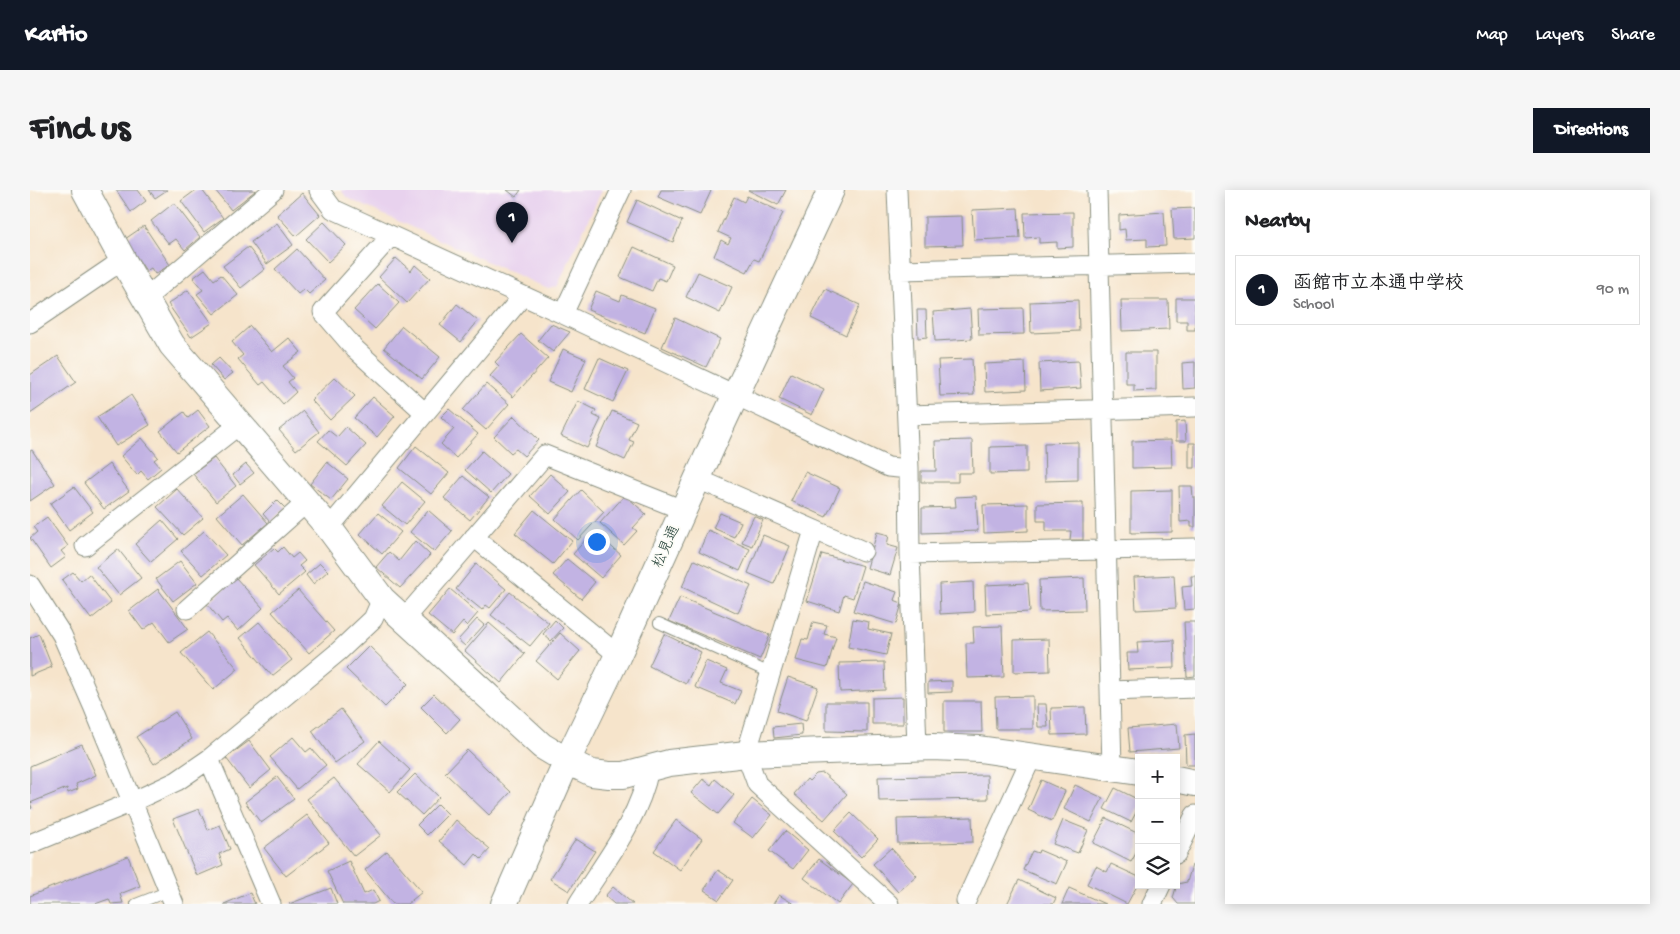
<!DOCTYPE html>
<html lang="en">
<head>
<meta charset="utf-8">
<style>
  :root { --surface:#fff; --page:#f6f6f6; --text:#202124; --muted:#757577; --line:#e0e0e0; --accent:#111827 }
  body { margin:0; font-family:"Gochi Hand","Klee One",sans-serif; background:var(--page); color:var(--text) }
  .controls { position:absolute; right:15px; bottom:15px; display:grid; overflow:hidden; border-radius:0px; box-shadow:0 2px 12px #0003 }
  .controls button { width:45px; height:45px; display:grid; place-items:center; padding:0; border:0; border-bottom:1px solid var(--line); background:var(--surface); color:var(--text); font:25px sans-serif }
  .you { position:absolute; left:566px; top:351px; width:18px; height:18px; margin:-12px; border:4px solid #fff; border-radius:50%; background:#1a73e8; box-shadow:0 0 0 8px #1a73e833 }
  .badge { display:grid; place-items:center; width:32px; height:32px; border-radius:50%; background:var(--accent); color:#fff; font-size:16px; font-weight:700 }
  .pin { position:absolute; translate:-50% -41px; filter:drop-shadow(0 1px 2px #0008) }
  .pin::after { content:''; position:absolute; top:26px; width:18px; height:15px; background:inherit; clip-path:polygon(0 0,100% 0,50% 100%) }
  .list { margin:0; padding:0; list-style:none }
  h2 { display:flex; justify-content:space-between; align-items:center; height:65px; margin:0; padding:0 20px; font-size:21px }
  h2 small { font-size:16px; font-weight:400; color:var(--muted) }
  .list li { display:grid; grid-template-columns:32px 1fr auto; gap:15px; align-items:center; box-sizing:border-box; height:70px; margin:0 10px 10px; padding:0 10px; border:1px solid var(--line); border-radius:0px }
  .list b { display:block; font-size:19px; white-space:nowrap }
  .list p { margin:0; font-size:16px; white-space:nowrap; color:var(--muted) }
  .list em { font-size:16px; font-style:normal; color:var(--muted) }
  .icon { flex:none; width:28px; height:28px; fill:none; stroke:currentColor; stroke-width:2; stroke-linecap:round; stroke-linejoin:round }
  .map { position:relative; flex:none; width:1165px; height:714px; overflow:hidden; border-radius:0px }
  header { display:flex; align-items:center; gap:30px; box-sizing:border-box; height:70px; padding:0 25px; background:var(--accent); color:#fff }
  header strong { font-size:24px }
  nav { display:flex; gap:28px; margin-inline-start:auto; font-size:18px }
  .intro { display:flex; align-items:center; justify-content:space-between; box-sizing:border-box; height:120px; padding:0 30px }
  h1 { margin:0; font-size:35px }
  .button { padding:12px 22px; border-radius:0px; background:var(--accent); color:#fff; font-size:18px; font-weight:700 }
  main { display:flex; gap:30px; padding:0 30px }
  aside { flex:1; background:var(--surface); border-radius:0px; box-shadow:0 2px 12px #0003 }
  .map>svg:first-child { display:block }
  .built { fill:#e8d2ee }
  .building { fill:#c2b3e3 }
  .lines { fill:none; stroke-linecap:round; stroke-linejoin:round }
  .lane-casing { stroke:#8a9080; stroke-width:12 }
  .street-casing { stroke:#8a9080; stroke-width:21 }
  .secondary-casing { stroke:#8a9080; stroke-width:28 }
  .lane { stroke:#fff; stroke-width:10 }
  .street { stroke:#fff; stroke-width:19 }
  .secondary { stroke:#fff; stroke-width:26 }
  .labels { text-anchor:middle; dominant-baseline:central; stroke-width:4; stroke-linejoin:round; paint-order:stroke }
  .street-label { font-size:15px; fill:#1f3d34; stroke:#fdfcf7 }
</style>
</head>
<body>
<header>
<strong>Kartio</strong>
<nav><a>Map</a><a>Layers</a><a>Share</a></nav>
</header>
<div class="intro"><h1>Find us</h1><a class="button">Directions</a></div>
<main>
<div class="map">
<svg width="1165" height="714" viewBox="0 0 1165 714">
  <rect width="100%" height="100%" fill="#fdfcf7"/>
  <filter id="ink" filterUnits="userSpaceOnUse"><feTurbulence type="fractalNoise" baseFrequency=".02" numOctaves="2"/><feDisplacementMap in="SourceGraphic" scale="10" xChannelSelector="R" yChannelSelector="G"/><feConvolveMatrix kernelMatrix="1 2 1 2 8 2 1 2 1" color-interpolation-filters="sRGB"/></filter>
  <filter id="wash" filterUnits="userSpaceOnUse"><feTurbulence type="fractalNoise" baseFrequency=".0096" numOctaves="4" result="noise"/><feDisplacementMap in="SourceGraphic" scale="20" xChannelSelector="R" yChannelSelector="G"/><feGaussianBlur stdDeviation="1.12" result="paint"/><feColorMatrix in="noise" values="0 0 0 0 0 0 0 0 0 0 0 0 0 0 0 0 0 1.4 0 .05"/><feComposite in="paint" operator="in"/></filter>
  <g filter="url(#wash)">
    <rect width="100%" height="100%" fill="#f6e4cb"/>
    <path class="built" d="M 311,0 L 572,0 L 527,97 L 518,99 L 317,8 Z"/>
    <g id="blocks">
      <path class="building" d="M 86,0 L 108,0 L 116,11 L 101,22 Z
        M 119,0 L 137,0 L 125,8 Z
        M 166,0 L 172,0 L 193,28 L 174,42 L 151,11 Z
        M 185,0 L 224,0 L 225,1 L 201,20 Z
        M 477,0 L 491,0 L 486,7 Z
        M 631,0 L 679,0 L 681,1 L 670,25 L 628,7 Z
        M 718,0 L 756,0 L 748,15 Z
        M 272,3 L 290,25 L 266,46 L 247,25 Z
        M 717,6 L 753,23 L 729,71 L 724,69 L 717,82 L 684,66 L 691,50 L 698,54 L 701,48 L 688,42 L 704,7 L 714,12 Z
        M 607,10 L 652,31 L 643,52 L 597,32 Z
        M 144,13 L 170,47 L 155,60 L 146,49 L 139,54 L 121,31 Z
        M 988,18 L 990,48 L 944,50 L 942,20 Z
        M 1165,18 L 1165,48 L 1144,49 L 1142,19 Z
        M 1043,22 L 1043,57 L 1027,58 L 1027,52 L 1009,53 L 1009,47 L 995,48 L 994,23 Z
        M 1134,22 L 1136,56 L 1117,57 L 1117,49 L 1096,50 L 1095,39 L 1089,40 L 1089,25 Z
        M 932,26 L 933,55 L 895,56 L 895,27 Z
        M 294,32 L 316,55 L 298,72 L 276,49 Z
        M 247,33 L 263,55 L 237,74 L 221,52 Z
        M 114,36 L 140,75 L 125,84 L 121,78 L 116,81 L 95,49 Z
        M 218,57 L 235,79 L 211,98 L 193,76 Z
        M 604,57 L 643,75 L 636,91 L 628,88 L 622,101 L 590,87 Z
        M 267,59 L 295,90 L 279,104 L 274,99 L 268,104 L 245,79 Z
        M 366,68 L 381,81 L 385,75 L 400,88 L 377,113 L 349,87 Z
        M 175,79 L 184,90 L 191,85 L 208,105 L 184,124 L 167,104 L 173,100 L 163,88 Z
        M 668,82 L 702,97 L 690,123 L 656,107 Z
        M 348,94 L 369,113 L 345,139 L 324,120 Z
        M 795,99 L 830,115 L 816,145 L 781,128 Z
        M 158,100 L 182,133 L 161,147 L 138,114 Z
        M 566,101 L 590,111 L 592,105 L 625,118 L 615,143 L 558,120 Z
        M 1146,108 L 1165,108 L 1165,140 L 1157,140 L 1157,131 L 1146,131 Z
        M 1048,110 L 1049,141 L 1001,143 L 1000,112 Z
        M 1091,110 L 1138,110 L 1139,139 L 1092,141 Z
        M 427,114 L 448,131 L 431,152 L 410,135 Z
        M 993,118 L 994,144 L 949,145 L 948,119 Z
        M 940,119 L 942,149 L 905,151 L 903,122 Z
        M 887,120 L 896,120 L 897,147 L 888,148 Z
        M 645,128 L 690,149 L 676,177 L 632,157 Z
        M 521,134 L 540,142 L 523,162 L 508,150 Z
        M 220,136 L 242,162 L 259,148 L 271,162 L 253,176 L 263,188 L 258,192 L 266,202 L 253,214 L 234,192 L 230,195 L 208,169 L 213,165 L 202,152 Z
        M 372,136 L 410,167 L 392,189 L 354,158 Z
        M 491,144 L 518,168 L 483,207 L 460,186 L 469,176 L 465,172 Z
        M 533,159 L 556,169 L 541,202 L 518,192 Z
        M 1096,162 L 1126,162 L 1126,200 L 1104,201 L 1104,194 L 1096,194 Z
        M 28,166 L 46,192 L 0,224 L 0,185 Z
        M 189,168 L 203,183 L 194,190 L 181,175 Z
        M 569,168 L 598,181 L 583,212 L 555,199 Z
        M 942,169 L 944,205 L 910,206 L 908,170 Z
        M 1049,171 L 1051,198 L 1010,201 L 1009,173 Z
        M 995,172 L 996,200 L 955,202 L 954,174 Z
        M 1165,172 L 1165,198 L 1153,199 L 1152,173 Z
        M 761,183 L 794,199 L 782,225 L 749,209 Z
        M 305,187 L 325,206 L 300,230 L 281,210 Z
        M 456,194 L 479,214 L 456,240 L 433,220 Z
        M 101,205 L 120,235 L 86,256 L 67,227 Z
        M 343,207 L 365,226 L 347,247 L 324,228 Z
        M 548,211 L 566,220 L 563,225 L 571,229 L 557,258 L 531,246 Z
        M 419,219 L 448,244 L 426,268 L 411,254 L 424,239 L 411,227 Z
        M 168,220 L 180,236 L 147,262 L 130,241 L 154,222 L 158,228 Z
        M 273,221 L 289,242 L 266,260 L 249,240 Z
        M 582,221 L 607,232 L 599,250 L 604,252 L 595,270 L 566,257 Z
        M 484,226 L 509,250 L 494,266 L 486,259 L 481,263 L 464,247 Z
        M 1155,231 L 1156,251 L 1146,251 L 1146,232 Z
        M 316,237 L 336,255 L 317,276 L 288,251 L 298,240 L 307,247 Z
        M 112,248 L 128,267 L 124,270 L 131,278 L 118,289 L 111,281 L 107,285 L 91,266 Z
        M 942,250 L 943,283 L 928,283 L 928,292 L 891,292 L 891,281 L 906,281 L 905,251 Z
        M 1141,250 L 1142,277 L 1102,278 L 1102,251 Z
        M 1048,252 L 1048,290 L 1015,291 L 1014,253 Z
        M 1159,253 L 1165,253 L 1165,278 L 1159,278 Z
        M 386,256 L 419,283 L 401,304 L 369,278 Z
        M 997,256 L 997,283 L 960,284 L 960,257 Z
        M 2,260 L 25,294 L 0,311 L 0,261 Z
        M 452,261 L 478,284 L 461,303 L 435,280 Z
        M 184,268 L 206,296 L 186,312 L 163,284 Z
        M 297,272 L 318,289 L 301,310 L 280,294 Z
        M 79,274 L 99,301 L 74,319 L 54,293 Z
        M 216,274 L 224,283 L 210,294 L 203,285 Z
        M 775,282 L 810,298 L 796,327 L 761,311 Z
        M 520,284 L 540,302 L 520,324 L 500,306 Z
        M 433,286 L 459,307 L 440,330 L 414,308 Z
        M 372,292 L 395,311 L 375,335 L 352,316 Z
        M 1149,296 L 1162,296 L 1163,307 L 1165,307 L 1165,337 L 1161,337 L 1161,331 L 1150,332 Z
        M 44,297 L 63,322 L 39,340 L 20,314 Z
        M 147,299 L 173,328 L 153,345 L 127,317 Z
        M 551,300 L 574,322 L 548,350 L 525,329 Z
        M 1142,300 L 1142,342 L 1101,343 L 1101,301 Z
        M 213,304 L 238,333 L 212,355 L 187,326 Z
        M 595,305 L 616,324 L 603,338 L 607,341 L 594,355 L 570,333 Z
        M 946,306 L 948,341 L 892,343 L 892,318 L 926,317 L 925,307 Z
        M 247,310 L 255,318 L 240,332 L 233,324 Z
        M 1053,313 L 1053,350 L 1040,350 L 1041,341 L 1016,341 L 1016,331 L 1007,331 L 1007,314 Z
        M 998,314 L 998,341 L 954,343 L 953,315 Z
        M 398,320 L 422,341 L 404,362 L 380,342 Z
        M 504,320 L 542,351 L 523,374 L 485,343 Z
        M 348,323 L 371,342 L 352,364 L 330,344 Z
        M 690,323 L 711,332 L 704,347 L 683,338 Z
        M 724,326 L 733,330 L 722,356 L 712,352 Z
        M 17,327 L 38,356 L 31,361 L 36,367 L 21,378 L 0,348 L 7,342 L 3,337 Z
        M 132,330 L 148,349 L 121,372 L 105,354 Z
        M 678,340 L 720,359 L 710,381 L 669,362 Z
        M 174,341 L 196,365 L 173,385 L 151,361 Z
        M 847,342 L 859,345 L 857,355 L 868,358 L 860,385 L 837,378 Z
        M 733,345 L 760,356 L 744,394 L 718,383 Z
        M 558,347 L 571,358 L 576,352 L 591,365 L 571,388 L 543,364 Z
        M 385,351 L 400,365 L 370,398 L 346,377 L 359,362 L 369,371 Z
        M 253,357 L 262,368 L 268,363 L 275,371 L 269,376 L 275,382 L 249,404 L 224,375 L 244,358 L 248,362 Z
        M 88,359 L 111,388 L 89,405 L 66,377 Z
        M 792,364 L 833,376 L 823,408 L 814,405 L 809,421 L 777,411 Z
        M 537,369 L 565,392 L 551,409 L 523,385 Z
        M 664,370 L 721,396 L 708,423 L 652,397 Z
        M 150,371 L 167,393 L 143,411 L 126,389 Z
        M 290,373 L 298,381 L 283,394 L 276,385 Z
        M 446,374 L 476,399 L 460,418 L 456,415 L 452,420 L 426,399 Z
        M 43,382 L 51,391 L 59,384 L 81,413 L 61,429 L 32,390 Z
        M 1144,385 L 1146,418 L 1106,420 L 1104,387 Z
        M 1161,386 L 1165,386 L 1165,419 L 1154,420 L 1152,397 L 1162,396 Z
        M 206,388 L 233,418 L 208,441 L 197,428 L 192,432 L 177,414 Z
        M 1054,388 L 1055,420 L 1010,421 L 1009,390 Z
        M 833,391 L 867,402 L 864,410 L 872,413 L 866,434 L 823,421 Z
        M 943,392 L 944,422 L 910,424 L 909,394 Z
        M 998,393 L 1000,422 L 956,424 L 955,395 Z
        M 128,399 L 158,439 L 139,452 L 124,432 L 113,440 L 99,421 Z
        M 420,399 L 448,423 L 437,436 L 433,432 L 422,445 L 398,425 Z
        M 268,400 L 304,441 L 279,463 L 242,422 Z
        M 480,402 L 519,433 L 500,456 L 461,425 Z
        M 650,407 L 740,445 L 730,469 L 639,431 Z
        M 447,429 L 454,435 L 435,456 L 428,450 Z
        M 823,429 L 839,432 L 838,439 L 861,444 L 856,465 L 818,457 Z
        M 525,430 L 533,438 L 521,451 L 513,444 Z
        M 229,432 L 262,470 L 242,486 L 210,448 Z
        M 783,432 L 797,435 L 794,444 L 806,447 L 797,478 L 766,470 L 772,449 L 778,450 Z
        M 1154,432 L 1165,432 L 1165,486 L 1157,487 Z
        M 459,433 L 495,464 L 471,493 L 435,461 Z
        M 972,436 L 974,487 L 937,488 L 936,453 L 944,453 L 943,437 Z
        M 177,442 L 208,479 L 183,500 L 151,463 Z
        M 530,443 L 550,461 L 527,489 L 506,471 Z
        M 9,444 L 22,477 L 0,486 L 0,448 Z
        M 634,444 L 671,462 L 656,494 L 619,476 Z
        M 1019,449 L 1020,481 L 984,482 L 984,450 Z
        M 1144,450 L 1145,478 L 1098,480 L 1097,463 L 1108,463 L 1107,452 Z
        M 339,456 L 378,494 L 355,517 L 316,479 Z
        M 676,471 L 697,480 L 691,493 L 711,501 L 705,514 L 665,497 Z
        M 854,472 L 855,500 L 810,502 L 809,473 Z
        M 758,487 L 788,497 L 776,531 L 747,521 Z
        M 922,491 L 922,502 L 898,503 L 898,492 Z
        M 404,504 L 430,529 L 417,543 L 391,517 Z
        M 1003,506 L 1003,539 L 966,539 L 965,507 Z
        M 873,507 L 873,534 L 842,534 L 842,508 Z
        M 914,511 L 951,511 L 952,542 L 914,542 Z
        M 796,512 L 837,512 L 837,542 L 796,541 Z
        M 1007,514 L 1016,514 L 1018,537 L 1008,537 Z
        M 1055,517 L 1056,544 L 1022,545 L 1021,518 Z
        M 311,519 L 335,551 L 305,573 L 282,541 Z
        M 145,522 L 162,549 L 124,574 L 106,547 Z
        M 771,534 L 772,545 L 744,548 L 743,537 Z
        M 1147,534 L 1149,558 L 1100,562 L 1098,538 Z
        M 1165,544 L 1165,575 L 1156,575 L 1155,545 Z
        M 263,547 L 276,562 L 281,558 L 296,575 L 267,599 L 240,567 Z
        M 219,551 L 241,580 L 219,598 L 196,568 Z
        M 349,551 L 380,580 L 360,602 L 328,574 Z
        M 52,554 L 66,585 L 46,594 L 48,599 L 38,603 L 37,598 L 0,613 L 2,618 L 0,619 L 0,576 Z
        M 437,560 L 481,602 L 459,625 L 415,583 Z
        M 793,583 L 817,604 L 794,630 L 764,604 L 777,589 L 779,591 L 786,584 Z
        M 385,584 L 409,607 L 392,625 L 367,602 Z
        M 957,585 L 958,609 L 849,611 L 848,587 Z
        M 247,587 L 264,609 L 231,633 L 215,612 Z
        M 304,588 L 351,645 L 324,666 L 277,609 Z
        M 673,589 L 681,595 L 685,589 L 704,605 L 688,624 L 661,603 Z
        M 1011,590 L 1035,601 L 1022,631 L 998,620 Z
        M 1045,595 L 1073,608 L 1061,632 L 1034,619 Z
        M 1085,598 L 1109,610 L 1109,617 L 1101,632 L 1074,619 Z
        M 722,609 L 742,625 L 723,648 L 703,633 Z
        M 408,614 L 418,624 L 397,645 L 387,635 Z
        M 169,619 L 178,640 L 190,635 L 200,659 L 189,664 L 193,675 L 167,686 L 143,629 Z
        M 821,623 L 848,649 L 831,667 L 804,641 Z
        M 277,625 L 299,653 L 256,686 L 234,658 Z
        M 942,627 L 943,652 L 868,654 L 867,629 Z
        M 1076,628 L 1109,644 L 1109,658 L 1101,672 L 1063,653 Z
        M 426,630 L 460,659 L 451,669 L 446,664 L 437,675 L 409,651 Z
        M 646,630 L 672,649 L 650,680 L 624,661 Z
        M 1033,630 L 1058,640 L 1048,663 L 1023,654 Z
        M 755,641 L 778,660 L 763,679 L 739,661 Z
        M 546,649 L 565,661 L 539,701 L 520,689 Z
        M 861,658 L 887,686 L 868,702 L 843,674 Z
        M 1009,660 L 1037,672 L 1027,694 L 993,680 L 1002,661 L 1008,663 Z
        M 357,661 L 392,702 L 377,714 L 363,714 L 335,680 Z
        M 98,666 L 110,696 L 90,704 L 93,713 L 81,714 L 79,709 L 65,714 L 0,714 L 0,706 Z
        M 789,669 L 823,694 L 808,714 L 774,688 Z
        M 319,671 L 334,704 L 343,700 L 349,711 L 343,714 L 313,714 L 297,681 Z
        M 1081,674 L 1109,687 L 1109,692 L 1097,714 L 1057,694 L 1066,676 L 1077,682 Z
        M 1162,675 L 1165,676 L 1165,714 L 1148,714 L 1143,708 L 1147,694 L 1157,692 Z
        M 688,680 L 703,690 L 689,710 L 674,700 Z
        M 989,690 L 1026,708 L 1023,714 L 977,714 Z
        M 583,697 L 603,714 L 584,714 L 575,706 Z
        M 301,698 L 307,714 L 259,714 Z
        M 1039,698 L 1075,714 L 1032,714 Z
        M 220,703 L 225,714 L 194,714 Z
        M 749,705 L 764,714 L 743,714 Z"/>
    </g>
  </g>
  <g filter="url(#ink)">
    <use href="#blocks" fill-opacity="0" stroke="#8a9080" stroke-width="1"/>
    <g class="lines">
      <defs>
        <path id="lane" d="M 629,433 L 740,483
          M 106,714 L 139,701"/>
        <path id="street" d="M 289,0 L 303,19 L 533,124 L 858,277 L 879,279
          M 867,0 L 879,279 L 880,364 L 887,557
          M 1067,0 L 1082,577
          M 361,46 L 293,122 L 325,159 L 394,222
          M 870,80 L 1165,73
          M 115,109 L 243,0
          M 533,124 L 591,0
          M 0,133 L 81,78 L 94,72
          M 877,225 L 1165,217
          M 668,289 L 833,361
          M 299,338 L 492,107
          M 784,340 L 716,564 L 727,594 L 859,714
          M 444,347 L 588,465
          M 55,356 L 210,234
          M 880,364 L 1165,358
          M 0,395 L 32,445 L 63,516 L 144,714
          M 157,419 L 277,312
          M 373,430 L 515,265 L 653,320
          M 1080,501 L 1165,498
          M 179,569 L 241,714
          M 0,654 L 102,612 L 147,591 L 179,569 L 308,462 L 343,429 L 352,409
          M 1146,664 L 1165,625
          M 936,711 L 1002,566
          M 548,714 C 575,671 609,630 619,579
          M 1122,714 L 1131,695"/>
        <path id="secondary" d="M 55,0 L 94,72 L 142,155 L 299,338 L 352,409 L 512,556 L 537,571 L 562,583 L 579,585 L 594,585 L 639,573 L 716,564 L 903,557 L 949,559 L 1109,582
          M 1146,589 L 1165,593
          M 474,714 L 537,571 L 588,465 L 688,243 L 801,0"/>
      </defs>
      <use href="#lane" class="lane-casing"/>
      <use href="#street" class="street-casing"/>
      <use href="#secondary" class="secondary-casing"/>
      <use href="#lane" class="lane"/>
      <use href="#street" class="street"/>
      <use href="#secondary" class="secondary"/>
    </g>
  </g>
  <g class="labels">
    <g class="street-label">
      <text transform="translate(637 357) rotate(-66)">松見通</text>
    </g>
  </g>
</svg>
<div class="controls">
<button>+</button>
<button>−</button>
<button><svg class="icon" aria-label="layers" viewBox="0 0 24 24"><path d="M12 4l9 5-9 5-9-5zM3 14l9 5 9-5"/></svg></button>
</div>
<div class="you"></div>
<div class="pin badge" style="left:482px;top:53px">1</div>
</div>
<aside>
<h2>Nearby<small></small></h2>
<ul class="list">
<li><span class="badge">1</span><div><b>函館市立本通中学校</b><p>School</p></div><em>90 m</em></li>
</ul>
</aside>
</main>
</body>
</html>
